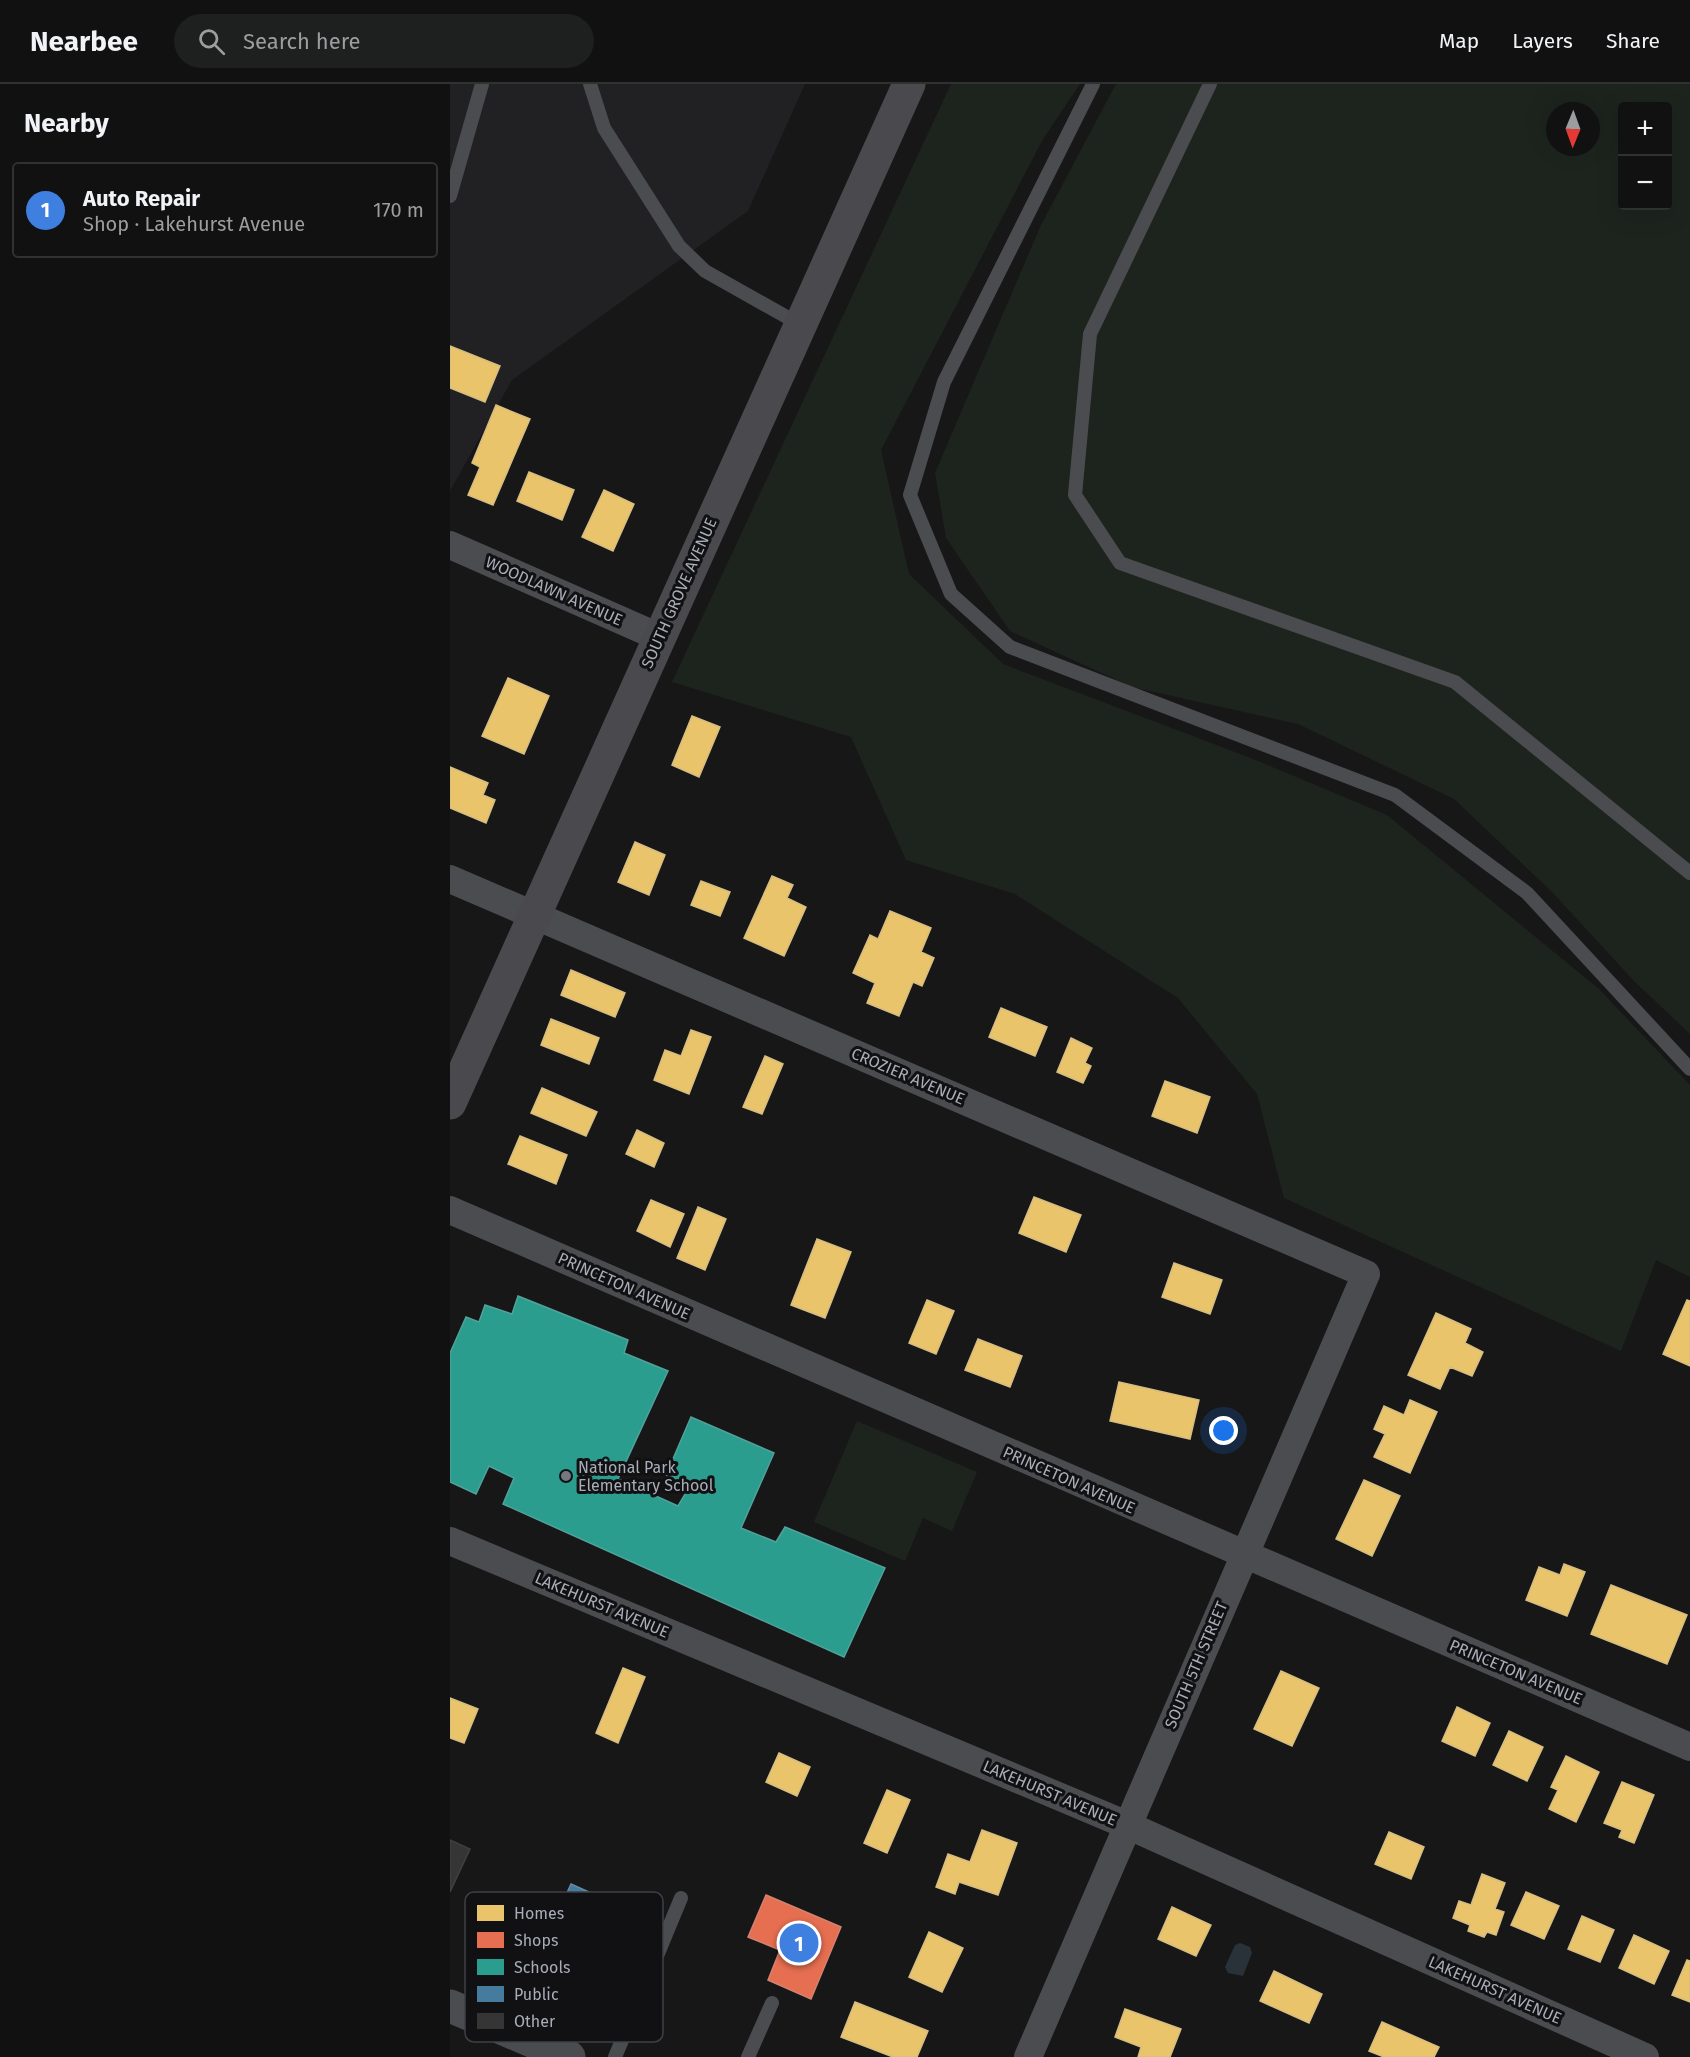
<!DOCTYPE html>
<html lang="en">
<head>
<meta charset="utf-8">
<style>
  :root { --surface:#111; --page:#1e1f1f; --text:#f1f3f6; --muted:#9c9d9f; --line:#303131; --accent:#757880 }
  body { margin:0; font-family:"Fira Sans",sans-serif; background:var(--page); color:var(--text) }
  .controls { position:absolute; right:18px; top:18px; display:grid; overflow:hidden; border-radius:6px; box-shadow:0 6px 24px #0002 }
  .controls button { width:54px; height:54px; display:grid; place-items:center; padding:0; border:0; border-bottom:2px solid var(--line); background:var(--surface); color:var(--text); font:30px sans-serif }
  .compass { position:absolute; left:1096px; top:18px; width:54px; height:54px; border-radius:50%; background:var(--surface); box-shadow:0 6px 24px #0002; rotate:181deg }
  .you { position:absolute; left:774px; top:1347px; width:21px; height:21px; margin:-15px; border:4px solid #fff; border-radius:50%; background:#1a73e8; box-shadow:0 0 0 9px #1a73e833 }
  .badge { display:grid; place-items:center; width:39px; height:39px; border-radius:50%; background:var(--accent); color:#fff; font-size:20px; font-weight:700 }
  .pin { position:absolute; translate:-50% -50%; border:3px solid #fff; box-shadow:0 2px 6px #0006 }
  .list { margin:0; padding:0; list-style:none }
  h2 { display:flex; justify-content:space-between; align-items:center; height:78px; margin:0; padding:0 24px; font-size:26px }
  h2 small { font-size:20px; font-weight:400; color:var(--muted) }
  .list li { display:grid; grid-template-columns:39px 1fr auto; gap:18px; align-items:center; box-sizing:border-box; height:96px; margin:0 12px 12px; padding:0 12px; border:2px solid var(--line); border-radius:6px }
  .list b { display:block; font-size:22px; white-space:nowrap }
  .list p { margin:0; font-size:20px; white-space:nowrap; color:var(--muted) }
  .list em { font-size:20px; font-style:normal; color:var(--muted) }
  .icon { flex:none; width:33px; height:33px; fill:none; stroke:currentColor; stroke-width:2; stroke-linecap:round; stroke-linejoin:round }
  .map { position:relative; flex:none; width:1240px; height:1973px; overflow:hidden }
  header { display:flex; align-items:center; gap:36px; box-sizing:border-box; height:84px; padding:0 30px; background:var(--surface); border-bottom:2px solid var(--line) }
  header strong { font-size:28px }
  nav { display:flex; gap:33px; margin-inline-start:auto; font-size:21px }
  .search { width:420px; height:54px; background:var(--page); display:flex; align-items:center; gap:15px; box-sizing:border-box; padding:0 21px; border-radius:33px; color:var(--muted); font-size:22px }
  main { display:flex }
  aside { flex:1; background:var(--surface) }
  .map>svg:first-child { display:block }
  .built { fill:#212123 }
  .green { fill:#1d241e; fill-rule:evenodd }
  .water { fill:#2a3239 }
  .homes { fill:#e9c46a; stroke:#d6bd81; stroke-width:1.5 }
  .shops { fill:#e76f51; stroke:#d48270; stroke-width:1.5 }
  .schools { fill:#2a9d8f; stroke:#50a29b; stroke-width:1.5 }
  .public { fill:#457b9d; stroke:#638aa5; stroke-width:1.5 }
  .building { fill:#353536; stroke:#3f4043; stroke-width:1.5 }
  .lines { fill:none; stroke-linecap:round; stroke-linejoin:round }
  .service { stroke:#4b4c50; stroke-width:14 }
  .minor { stroke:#4b4c50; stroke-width:28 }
  .tertiary { stroke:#4b4c50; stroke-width:33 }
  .secondary { stroke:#4a4a4e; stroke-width:33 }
  .poi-dot { fill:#757880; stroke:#111113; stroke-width:2 }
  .labels { text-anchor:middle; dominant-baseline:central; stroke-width:6; stroke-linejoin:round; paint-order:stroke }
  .street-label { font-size:16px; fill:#a8adb8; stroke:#111113 }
  .poi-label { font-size:16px; fill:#a8adb8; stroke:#111113; text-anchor:start }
  .key { fill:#111113; stroke:#3e4045; stroke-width:1.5 }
  .key-label { font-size:16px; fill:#a8adb8 }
</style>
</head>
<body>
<header>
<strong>Nearbee</strong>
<div class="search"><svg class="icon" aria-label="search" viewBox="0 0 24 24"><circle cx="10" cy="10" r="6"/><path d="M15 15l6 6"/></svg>Search here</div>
<nav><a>Map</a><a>Layers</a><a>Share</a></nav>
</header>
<main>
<aside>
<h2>Nearby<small></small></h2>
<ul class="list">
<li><span class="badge" style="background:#3f7fe0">1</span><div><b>Auto Repair</b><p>Shop · Lakehurst Avenue</p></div><em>170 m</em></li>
</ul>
</aside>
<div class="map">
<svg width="1240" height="1973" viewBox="0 0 1240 1973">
  <rect width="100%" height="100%" fill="#171717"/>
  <path class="built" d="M 0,0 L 355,0 L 298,127 L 62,296 L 0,407 Z"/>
  <path class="green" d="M 501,0 L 630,0 L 593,55 L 431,366 L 459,490 L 553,580 L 806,676 L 937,731 L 1149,905 L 1240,1001 L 1240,1193 L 1206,1176 L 1171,1267 L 834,1114 L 807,1010 L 728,914 L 565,810 L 456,776 L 401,653 L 222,598 Z
    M 666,0 L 1240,0 L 1240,950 L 1184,897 L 1101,807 L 1004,715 L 848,640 L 682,603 L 560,547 L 496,454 L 485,389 L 591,141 ZM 1172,22 L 1218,22 L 1218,122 L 1172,122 ZM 1105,27 L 1141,27 L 1141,63 L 1105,63 Z
    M 407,1337 L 527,1388 L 502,1447 L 473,1434 L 455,1477 L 364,1438 Z"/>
  <path class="water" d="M 790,1859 L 800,1863 L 802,1869 L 793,1892 L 778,1889 L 775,1883 L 785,1861 Z"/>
  <path class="homes" d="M 0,262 L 50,282 L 35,318 L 0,304 Z
    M 46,321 L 80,335 L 43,421 L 18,411 L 30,383 L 22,379 Z
    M 79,388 L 124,406 L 112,436 L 67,417 Z
    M 154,406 L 184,420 L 163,467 L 132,453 Z
    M 58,594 L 99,612 L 74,670 L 32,652 Z
    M 242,632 L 270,643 L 249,693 L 222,681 Z
    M 0,683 L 38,699 L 33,711 L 45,716 L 36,739 L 0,724 Z
    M 185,758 L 215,771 L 199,811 L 168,798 Z
    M 322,792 L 343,801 L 337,814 L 356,823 L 334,872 L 294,854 Z
    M 251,797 L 280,808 L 270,832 L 241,821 Z
    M 440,827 L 481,844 L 471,868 L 484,874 L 472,902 L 463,898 L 449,932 L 417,919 L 425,899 L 403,889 L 420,851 L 428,855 Z
    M 121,886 L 175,909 L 165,933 L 111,911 Z
    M 551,924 L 597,943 L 585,972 L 539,953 Z
    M 101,935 L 149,954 L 139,980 L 91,961 Z
    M 241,946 L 261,953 L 239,1010 L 204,996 L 215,966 L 231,972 Z
    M 621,954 L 642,964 L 635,979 L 641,982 L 633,999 L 607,988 Z
    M 315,972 L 333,980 L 312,1030 L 293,1023 Z
    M 715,997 L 760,1013 L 747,1049 L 702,1032 Z
    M 92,1004 L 147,1028 L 136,1052 L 81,1029 Z
    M 187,1046 L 214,1059 L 204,1083 L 176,1070 Z
    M 70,1052 L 117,1071 L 106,1100 L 58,1080 Z
    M 584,1113 L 631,1131 L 616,1168 L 569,1149 Z
    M 201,1116 L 234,1130 L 220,1163 L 187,1147 Z
    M 248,1123 L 276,1135 L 255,1186 L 227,1174 Z
    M 367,1155 L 401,1168 L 375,1234 L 341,1221 Z
    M 724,1179 L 772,1196 L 760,1230 L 712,1213 Z
    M 477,1216 L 504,1227 L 486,1270 L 459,1259 Z
    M 1237,1216 L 1240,1217 L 1240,1282 L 1213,1270 Z
    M 986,1229 L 1021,1245 L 1015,1259 L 1033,1268 L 1022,1292 L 1000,1283 L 990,1305 L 958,1291 Z
    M 528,1255 L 572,1272 L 560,1303 L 515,1286 Z
    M 669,1298 L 749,1316 L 740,1355 L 660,1337 Z
    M 960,1316 L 987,1328 L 960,1389 L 924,1373 L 935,1350 L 924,1345 L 934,1322 L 954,1331 Z
    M 914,1396 L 950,1412 L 922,1472 L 886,1455 Z
    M 1114,1480 L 1135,1488 L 1117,1532 L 1076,1516 L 1089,1483 L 1110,1491 Z
    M 1161,1501 L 1237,1531 L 1217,1580 L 1141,1550 Z
    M 173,1584 L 195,1593 L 168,1659 L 146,1649 Z
    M 831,1587 L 869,1604 L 842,1662 L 804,1645 Z
    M 0,1614 L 28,1625 L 14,1659 L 0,1654 Z
    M 1007,1623 L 1040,1639 L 1025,1672 L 992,1657 Z
    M 1059,1647 L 1093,1663 L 1077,1697 L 1043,1681 Z
    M 329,1669 L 360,1683 L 347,1712 L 316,1698 Z
    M 1116,1672 L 1149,1688 L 1126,1738 L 1099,1725 L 1108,1706 L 1101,1703 Z
    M 1172,1698 L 1204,1711 L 1184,1759 L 1169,1753 L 1172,1746 L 1154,1739 Z
    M 437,1706 L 460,1716 L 437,1769 L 414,1759 Z
    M 532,1746 L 567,1759 L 548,1811 L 509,1798 L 505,1810 L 486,1803 L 498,1770 L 520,1778 Z
    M 939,1748 L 974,1763 L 961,1795 L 925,1780 Z
    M 1032,1790 L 1055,1799 L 1045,1825 L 1054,1828 L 1046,1851 L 1037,1848 L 1034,1853 L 1018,1847 L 1020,1841 L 1003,1834 L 1009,1817 L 1021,1821 Z
    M 1076,1808 L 1109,1822 L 1094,1855 L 1061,1841 Z
    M 722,1823 L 761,1841 L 746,1872 L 708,1855 Z
    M 1132,1832 L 1164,1846 L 1150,1878 L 1118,1865 Z
    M 479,1848 L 513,1864 L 492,1908 L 459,1893 Z
    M 1184,1851 L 1219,1867 L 1204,1900 L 1169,1884 Z
    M 1237,1876 L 1240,1877 L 1240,1918 L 1222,1911 Z
    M 824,1887 L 872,1910 L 859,1939 L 810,1917 Z
    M 405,1918 L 478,1947 L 467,1973 L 443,1973 L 391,1953 Z
    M 675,1925 L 731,1945 L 720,1973 L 688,1973 L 691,1963 L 665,1953 Z
    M 932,1938 L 989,1963 L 984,1973 L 934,1973 L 919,1967 Z"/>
  <path class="shops" d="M 316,1811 L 391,1843 L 361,1915 L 318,1896 L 330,1866 L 298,1853 Z"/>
  <path class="schools" d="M 68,1212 L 178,1256 L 174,1269 L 218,1287 L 168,1395 L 228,1422 L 240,1402 L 216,1391 L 241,1333 L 324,1369 L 291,1444 L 326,1458 L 335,1443 L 435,1484 L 394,1573 L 53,1420 L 64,1394 L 39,1382 L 26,1410 L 0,1398 L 0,1269 L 16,1233 L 29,1238 L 35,1221 L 62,1230 Z"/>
  <path class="public" d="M 121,1800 L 172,1823 L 144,1887 L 92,1864 Z"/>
  <path class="building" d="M 0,1756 L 20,1765 L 0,1808 Z"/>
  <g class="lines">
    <path class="service" d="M 140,0 L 154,44 L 229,162 L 255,187 L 351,241
      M 643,0 L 494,298 L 460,411 L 501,510 L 560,563 L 945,711 L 1077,809 L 1240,985
      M 760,0 L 640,250 L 625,411 L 670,479 L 1005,598 L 1240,789
      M 0,112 L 32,0
      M 165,1973 L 231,1814
      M 298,1973 L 322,1919"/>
    <path class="minor" d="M 0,461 L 209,553
      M 0,795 L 916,1190 L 578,1973
      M 0,1126 L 1240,1663
      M 0,1457 L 677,1741 L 1195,1973"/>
    <path class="tertiary" d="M 0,1922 L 119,1973"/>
    <path class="secondary" d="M 0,1019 L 459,0"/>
  </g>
  <circle class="poi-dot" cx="116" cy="1392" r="6"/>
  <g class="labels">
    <g class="street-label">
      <text transform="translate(104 507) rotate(24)">WOODLAWN AVENUE</text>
      <text transform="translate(229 509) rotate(-66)">SOUTH GROVE AVENUE</text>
      <text transform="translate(458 992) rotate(23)">CROZIER AVENUE</text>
      <text transform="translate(174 1202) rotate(24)">PRINCETON AVENUE</text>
      <text transform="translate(619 1396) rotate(24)">PRINCETON AVENUE</text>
      <text transform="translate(152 1521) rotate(23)">LAKEHURST AVENUE</text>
      <text transform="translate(746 1581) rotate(-67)">SOUTH 5TH STREET</text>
      <text transform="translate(1066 1588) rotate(23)">PRINCETON AVENUE</text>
      <text transform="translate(600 1709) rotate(23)">LAKEHURST AVENUE</text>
      <text transform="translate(1045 1906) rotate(24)">LAKEHURST AVENUE</text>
    </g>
    <g class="poi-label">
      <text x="128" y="1383">National Park<tspan x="128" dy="18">Elementary School</tspan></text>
    </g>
  </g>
  <rect x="15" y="1808" width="198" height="150" rx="9" class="key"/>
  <rect x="27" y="1821" width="27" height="16" fill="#e9c46a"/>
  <rect x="27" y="1848" width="27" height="16" fill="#e76f51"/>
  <rect x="27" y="1875" width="27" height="16" fill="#2a9d8f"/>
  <rect x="27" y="1902" width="27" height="16" fill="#457b9d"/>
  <rect x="27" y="1929" width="27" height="16" fill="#353536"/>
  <g class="key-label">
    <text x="64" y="1835">Homes</text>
    <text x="64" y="1862">Shops</text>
    <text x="64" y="1889">Schools</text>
    <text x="64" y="1916">Public</text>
    <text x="64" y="1943">Other</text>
  </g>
</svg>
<div class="controls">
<button>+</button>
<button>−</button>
</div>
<svg class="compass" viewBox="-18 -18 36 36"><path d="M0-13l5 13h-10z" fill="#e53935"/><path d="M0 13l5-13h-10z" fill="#9c9d9f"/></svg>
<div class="you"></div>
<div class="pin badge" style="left:349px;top:1859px;background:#3f7fe0">1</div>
</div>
</main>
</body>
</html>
